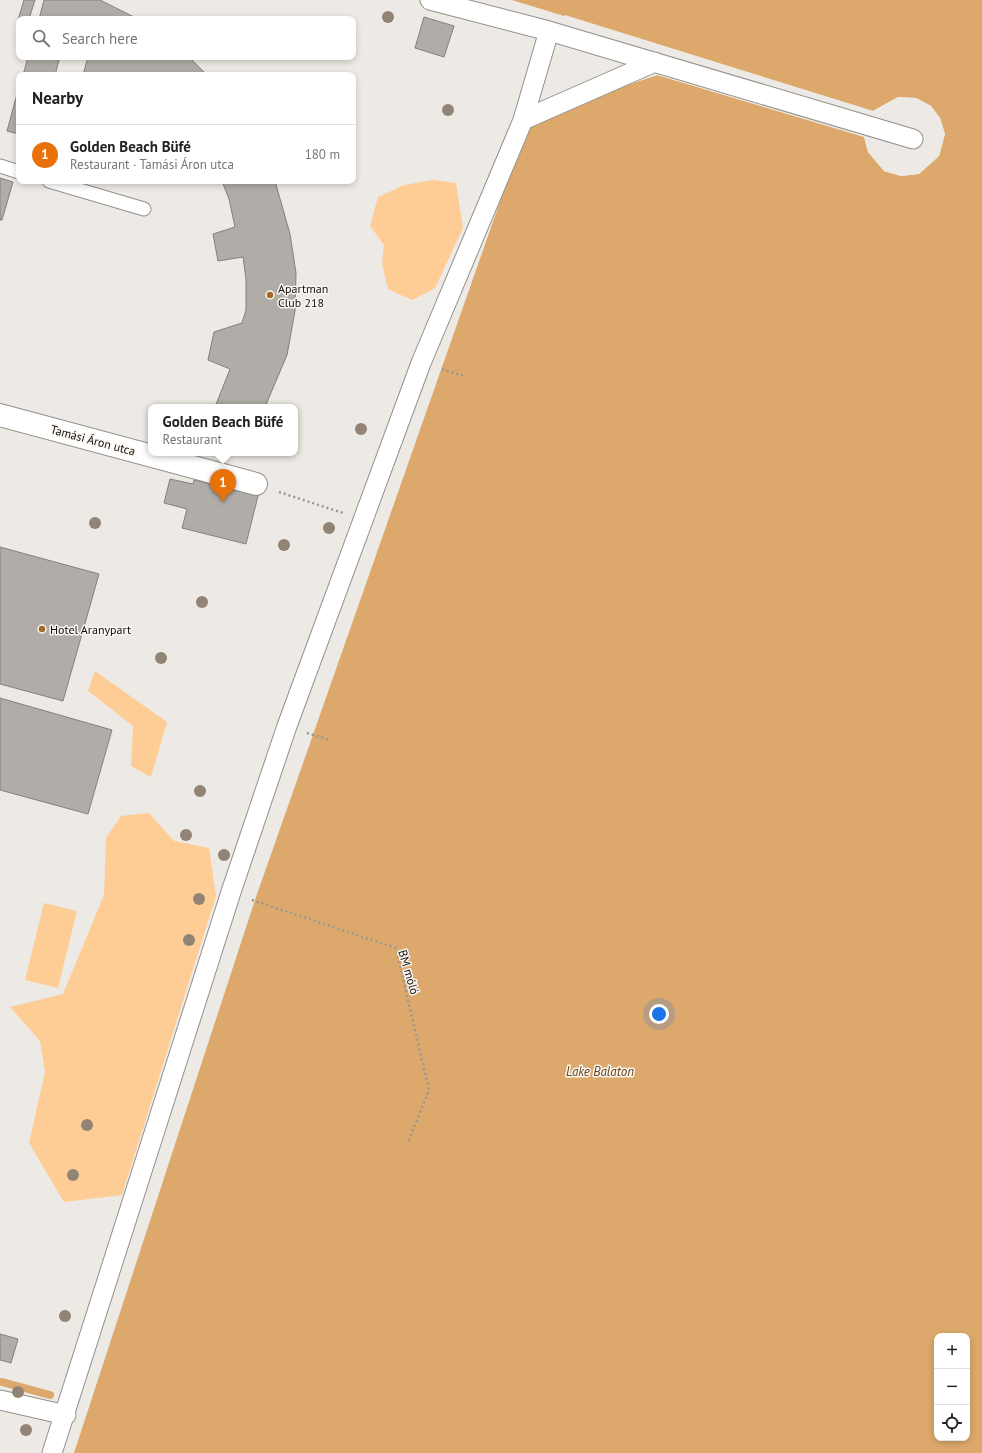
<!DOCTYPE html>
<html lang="en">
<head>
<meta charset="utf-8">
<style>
  :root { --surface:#fff; --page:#f6f6f6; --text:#222; --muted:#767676; --line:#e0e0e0; --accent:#7c3aed }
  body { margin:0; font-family:"PT Sans",sans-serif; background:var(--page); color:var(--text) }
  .controls { position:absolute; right:12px; bottom:12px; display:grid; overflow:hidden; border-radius:8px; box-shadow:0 2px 6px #0003 }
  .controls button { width:36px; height:36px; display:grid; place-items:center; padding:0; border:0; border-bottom:1px solid var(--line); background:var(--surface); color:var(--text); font:20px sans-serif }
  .you { position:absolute; left:659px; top:1014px; width:14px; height:14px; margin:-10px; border:3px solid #fff; border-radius:50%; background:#1a73e8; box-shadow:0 0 0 6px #1a73e833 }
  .badge { display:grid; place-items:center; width:26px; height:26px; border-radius:50%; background:var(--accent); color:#fff; font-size:13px; font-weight:700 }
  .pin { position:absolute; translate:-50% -33px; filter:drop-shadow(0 1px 2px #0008) }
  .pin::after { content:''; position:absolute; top:21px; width:14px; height:12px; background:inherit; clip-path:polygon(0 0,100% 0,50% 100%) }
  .popup { position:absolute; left:148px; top:404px; width:150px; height:52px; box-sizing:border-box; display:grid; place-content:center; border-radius:8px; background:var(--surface); filter:drop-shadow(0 1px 3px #0005); font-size:13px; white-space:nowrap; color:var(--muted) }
  .popup b { font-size:15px; color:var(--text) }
  .popup::after { content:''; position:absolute; left:50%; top:100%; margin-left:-8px; border:8px solid transparent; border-top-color:var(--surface) }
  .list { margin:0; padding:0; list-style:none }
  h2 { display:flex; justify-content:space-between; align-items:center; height:52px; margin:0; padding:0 16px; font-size:17px }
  h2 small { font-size:13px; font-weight:400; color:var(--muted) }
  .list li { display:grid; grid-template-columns:26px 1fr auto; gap:12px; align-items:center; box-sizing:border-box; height:60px; padding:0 16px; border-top:1px solid var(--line) }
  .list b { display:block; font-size:15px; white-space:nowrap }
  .list p { margin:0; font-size:13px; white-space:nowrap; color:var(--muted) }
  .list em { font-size:13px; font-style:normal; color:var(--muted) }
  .icon { flex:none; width:22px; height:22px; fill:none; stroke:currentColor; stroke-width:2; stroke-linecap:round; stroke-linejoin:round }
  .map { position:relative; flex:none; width:982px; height:1453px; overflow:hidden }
  .search { position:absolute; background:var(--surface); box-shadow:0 2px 6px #0003; left:16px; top:16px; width:340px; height:44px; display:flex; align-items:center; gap:10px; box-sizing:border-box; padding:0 14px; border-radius:8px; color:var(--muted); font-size:15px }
  .panel { position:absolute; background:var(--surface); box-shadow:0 2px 6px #0003; left:16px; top:72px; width:340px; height:112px; border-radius:8px }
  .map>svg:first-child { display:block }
  .green { fill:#fecd96 }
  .water { fill:#dca86b; fill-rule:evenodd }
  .pier { fill:#ede9e4 }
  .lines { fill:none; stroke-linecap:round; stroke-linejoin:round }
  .stream { stroke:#dca86b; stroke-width:8 }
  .building { fill:#b0aca7; stroke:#84807b }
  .service-casing { stroke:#94908b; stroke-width:15 }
  .pedestrian-casing { stroke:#94908b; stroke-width:21 }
  .minor-casing { stroke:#94908b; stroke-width:24 }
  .path { stroke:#9a9793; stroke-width:2.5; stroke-dasharray:2 3; stroke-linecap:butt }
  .service { stroke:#fff; stroke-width:13 }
  .pedestrian { stroke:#fff; stroke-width:19 }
  .minor { stroke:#fff; stroke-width:22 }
  .tree { fill:#928474 }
  .poi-dot { fill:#a36d27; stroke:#fbf6f1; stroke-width:1.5 }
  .labels { text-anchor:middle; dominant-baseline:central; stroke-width:3; stroke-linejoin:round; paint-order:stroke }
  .poi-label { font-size:12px; fill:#100e0d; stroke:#fbf6f1; text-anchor:start }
  .street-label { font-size:12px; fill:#100e0d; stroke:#fbf6f1 }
  .water-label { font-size:13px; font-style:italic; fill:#664314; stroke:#fbf6f1 }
</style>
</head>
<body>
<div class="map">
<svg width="982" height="1453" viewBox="0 0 982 1453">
  <rect width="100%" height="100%" fill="#ede9e4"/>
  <path class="green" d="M 433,180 L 456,183 L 463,228 L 435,288 L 412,300 L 388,289 L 382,264 L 384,245 L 370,226 L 378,197 L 404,185 Z
    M 95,671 L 167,722 L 151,777 L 131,766 L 133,726 L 88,691 Z
    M 149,813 L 174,841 L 209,848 L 216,896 L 122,1195 L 64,1202 L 29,1143 L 45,1072 L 40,1041 L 10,1007 L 63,994 L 104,895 L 106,838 L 121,816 Z
    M 44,903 L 77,911 L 58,988 L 25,980 Z"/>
  <path class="water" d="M 512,0 L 982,0 L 982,1453 L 74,1453 L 255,900 L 515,159 L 529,126 L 580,101 L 657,75 L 864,137 L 868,152 L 884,171 L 901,176 L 919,174 L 939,156 L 945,134 L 940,118 L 931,106 L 916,98 L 898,97 L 873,111 ZM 937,1336 L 967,1336 L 967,1438 L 937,1438 Z"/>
  <path class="pier" d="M 565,15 L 873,111 L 898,97 L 916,98 L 931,106 L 940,118 L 945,134 L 939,156 L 919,174 L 901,176 L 884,171 L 868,152 L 864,136 L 657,75 L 580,101 L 580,99 L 657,73 L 865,135 L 870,151 L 885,169 L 901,174 L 918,172 L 938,155 L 943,134 L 939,119 L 930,107 L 915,100 L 898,99 L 873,113 L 564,17 Z"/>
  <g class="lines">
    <path class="stream" d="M 2,1382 L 50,1395"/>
  </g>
  <path class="building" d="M 24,0 L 35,0 L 29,19 L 19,19 L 19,23 L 17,23 Z
    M 44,0 L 100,0 L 138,19 L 39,19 Z
    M 424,17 L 454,26 L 444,57 L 415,48 Z
    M 28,57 L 60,57 L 55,75 L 23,75 Z
    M 88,57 L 189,57 L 207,75 L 83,75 Z
    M 19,87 L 19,134 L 7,131 Z
    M 0,178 L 13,182 L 2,220 L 0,220 Z
    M 222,181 L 275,181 L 290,234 L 296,273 L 295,311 L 287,355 L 265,407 L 215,407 L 230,369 L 208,360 L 214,332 L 242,323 L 246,310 L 246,279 L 243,257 L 218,261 L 213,234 L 235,227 L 229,199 Z
    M 170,479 L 193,484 L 194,480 L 258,496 L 246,544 L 182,528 L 187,509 L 164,503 Z
    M 0,547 L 99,574 L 63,701 L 0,684 Z
    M 0,698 L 112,730 L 88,814 L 0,790 Z
    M 0,1334 L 18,1339 L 11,1363 L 0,1360 Z"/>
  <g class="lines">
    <defs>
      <path id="service" d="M 0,166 L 19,172
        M 49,181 L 144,209"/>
      <path id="pedestrian" d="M 430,0 L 549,31 L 913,139
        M 549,31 L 523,120 L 655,62
        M 0,1400 L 66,1415
        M 52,1453 L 231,892 L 287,726 L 421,363 L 523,120"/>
      <path id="minor" d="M 0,415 L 256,484"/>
    </defs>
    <use href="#service" class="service-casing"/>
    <use href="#pedestrian" class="pedestrian-casing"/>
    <use href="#minor" class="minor-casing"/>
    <path class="path" d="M 442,369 L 464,376
      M 279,492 L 343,513
      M 307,733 L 330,740
      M 252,900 L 396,948 L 429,1090 L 408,1142"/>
    <use href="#service" class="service"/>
    <use href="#pedestrian" class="pedestrian"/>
    <use href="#minor" class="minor"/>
  </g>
  <g class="tree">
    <circle cx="388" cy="17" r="6"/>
    <circle cx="448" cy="110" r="6"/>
    <circle cx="361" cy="429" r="6"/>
    <circle cx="95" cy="523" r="6"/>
    <circle cx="329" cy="528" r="6"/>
    <circle cx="284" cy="545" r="6"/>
    <circle cx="202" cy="602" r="6"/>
    <circle cx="161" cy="658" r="6"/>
    <circle cx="200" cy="791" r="6"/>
    <circle cx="186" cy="835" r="6"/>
    <circle cx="224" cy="855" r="6"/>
    <circle cx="199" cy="899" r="6"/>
    <circle cx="189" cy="940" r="6"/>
    <circle cx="87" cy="1125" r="6"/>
    <circle cx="73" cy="1175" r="6"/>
    <circle cx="65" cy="1316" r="6"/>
    <circle cx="18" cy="1392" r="6"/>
    <circle cx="26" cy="1430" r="6"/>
  </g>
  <g class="poi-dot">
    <circle cx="270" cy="295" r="4"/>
    <circle cx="42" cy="629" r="4"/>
  </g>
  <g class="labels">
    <g class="poi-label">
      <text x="278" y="288">Apartman<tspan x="278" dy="14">Club 218</tspan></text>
      <text x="50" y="629">Hotel Aranypart</text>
    </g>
    <g class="street-label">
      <text transform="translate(93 440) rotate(15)">Tamási Áron utca</text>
      <text transform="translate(409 972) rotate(74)">BM móló</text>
    </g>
    <g class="water-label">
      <text x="600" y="1071">Lake Balaton</text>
    </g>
  </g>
</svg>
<div class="controls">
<button>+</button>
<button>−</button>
<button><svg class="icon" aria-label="locate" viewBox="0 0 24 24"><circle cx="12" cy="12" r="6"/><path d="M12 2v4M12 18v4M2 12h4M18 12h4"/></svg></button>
</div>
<div class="you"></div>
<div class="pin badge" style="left:223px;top:502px;background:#e8710a">1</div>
<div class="popup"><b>Golden Beach Büfé</b>Restaurant</div>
<div class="search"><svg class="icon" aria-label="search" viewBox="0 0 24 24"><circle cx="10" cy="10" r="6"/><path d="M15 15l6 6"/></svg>Search here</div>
<section class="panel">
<h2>Nearby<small></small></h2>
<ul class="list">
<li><span class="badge" style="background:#e8710a">1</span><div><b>Golden Beach Büfé</b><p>Restaurant · Tamási Áron utca</p></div><em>180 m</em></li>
</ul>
</section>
</div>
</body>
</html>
